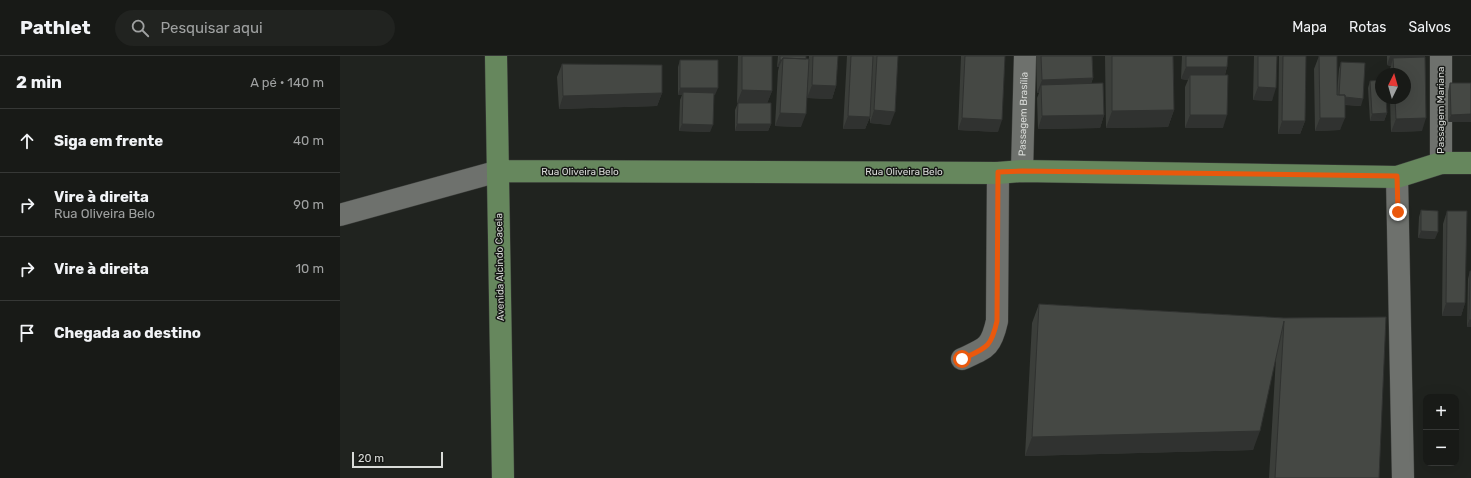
<!DOCTYPE html>
<html lang="pt">
<head>
<meta charset="utf-8">
<style>
  :root { --surface:#181a17; --page:#212320; --text:#f1f3f6; --muted:#9fa1a1; --line:#363836 }
  body { margin:0; font-family:Rubik,sans-serif; background:var(--page); color:var(--text) }
  .controls { position:absolute; right:12px; bottom:12px; display:grid; overflow:hidden; border-radius:8px; box-shadow:0 4px 16px #0002 }
  .controls button { width:36px; height:36px; display:grid; place-items:center; padding:0; border:0; border-bottom:1px solid var(--line); background:var(--surface); color:var(--text); font:20px sans-serif }
  .compass { position:absolute; left:1035px; top:12px; width:36px; height:36px; border-radius:50%; background:var(--surface); box-shadow:0 4px 16px #0002; rotate:5deg }
  .scale { position:absolute; left:12px; bottom:10px; width:91px; box-sizing:border-box; padding-left:4px; border:2px solid #d9dbd8; border-top:0; font-size:11px; line-height:14px; white-space:nowrap; color:#d9dbd8; -webkit-text-stroke:3px #171916; paint-order:stroke }
  .stop { position:absolute; width:12px; height:12px; margin:-9px; border:3px solid #ea580c; border-radius:50%; background:#fff }
  .stop.end { background:#ea580c; border-color:#fff; box-shadow:0 1px 4px #0008 }
  .list { margin:0; padding:0; list-style:none }
  h2 { display:flex; justify-content:space-between; align-items:center; height:52px; margin:0; padding:0 16px; font-size:17px }
  h2 small { font-size:13px; font-weight:400; color:var(--muted) }
  .list li { display:grid; grid-template-columns:26px 1fr auto; gap:12px; align-items:center; box-sizing:border-box; height:64px; padding:0 16px; border-top:1px solid var(--line) }
  .list b { display:block; font-size:15px; white-space:nowrap }
  .list p { margin:0; font-size:13px; white-space:nowrap; color:var(--muted) }
  .list em { font-size:13px; font-style:normal; color:var(--muted) }
  .icon { flex:none; width:22px; height:22px; fill:none; stroke:currentColor; stroke-width:2; stroke-linecap:round; stroke-linejoin:round }
  .map { position:relative; flex:none; width:1131px; height:422px; overflow:hidden }
  header { display:flex; align-items:center; gap:24px; box-sizing:border-box; height:56px; padding:0 20px; background:var(--surface); border-bottom:1px solid var(--line) }
  header strong { font-size:19px }
  nav { display:flex; gap:22px; margin-inline-start:auto; font-size:14px }
  .search { width:280px; height:36px; background:var(--page); display:flex; align-items:center; gap:10px; box-sizing:border-box; padding:0 14px; border-radius:22px; color:var(--muted); font-size:15px }
  main { display:flex }
  aside { flex:1; background:var(--surface) }
  .map>svg:first-child { display:block }
  .lines { fill:none; stroke-linecap:round; stroke-linejoin:round }
  .minor-casing { stroke:#3c3e3b; stroke-width:23 }
  .major-casing { stroke:#3c3e3b; stroke-width:23 }
  .minor { stroke:#6e716d; stroke-width:22 }
  .major { stroke:#66875d; stroke-width:22 }
  .wall { fill:#3b3e3a }
  .shaded-wall { fill:#303230 }
  .building { fill:#454844; stroke:#303230 }
  .route { stroke:#ea580c; stroke-width:5 }
  .labels { text-anchor:middle; dominant-baseline:central; stroke-width:3; stroke-linejoin:round; paint-order:stroke }
  .street-label { font-size:10px; fill:#d9dbd8; stroke:#171916 }
</style>
</head>
<body>
<header>
<strong>Pathlet</strong>
<div class="search"><svg class="icon" aria-label="search" viewBox="0 0 24 24"><circle cx="10" cy="10" r="6"/><path d="M15 15l6 6"/></svg>Pesquisar aqui</div>
<nav><a>Mapa</a><a>Rotas</a><a>Salvos</a></nav>
</header>
<main>
<aside>
<h2>2 min<small>A pé · 140 m</small></h2>
<ul class="list">
<li><svg class="icon" aria-label="ahead" viewBox="0 0 24 24"><path d="M12 20V5M6 11l6-6 6 6"/></svg><div><b>Siga em frente</b></div><em>40 m</em></li>
<li><svg class="icon" aria-label="right" viewBox="0 0 24 24"><path d="M7 20v-9h11M14 6l5 5-5 5"/></svg><div><b>Vire à direita</b><p>Rua Oliveira Belo</p></div><em>90 m</em></li>
<li><svg class="icon" aria-label="right" viewBox="0 0 24 24"><path d="M7 20v-9h11M14 6l5 5-5 5"/></svg><div><b>Vire à direita</b></div><em>10 m</em></li>
<li><svg class="icon" aria-label="arrive" viewBox="0 0 24 24"><path d="M6 21V4h12l-3 4 3 4H6"/></svg><div><b>Chegada ao destino</b></div></li>
</ul>
</aside>
<div class="map">
<svg width="1131" height="422" viewBox="0 0 1131 422">
  <rect width="100%" height="100%" fill="#20231f"/>
  <g class="lines">
    <defs>
      <g id="minor">
        <path d="M 1101,0 L 1101,107"/>
        <path id="s1" d="M 682,115 L 685,0"/>
        <path d="M 1057,121 L 1063,422"/>
        <path d="M 0,159 L 159,115"/>
        <path d="M 622,303 C 646,292 651,292 657,265 L 658,117"/>
      </g>
      <path id="major" d="M 156,0 L 163,422
        M 159,115 L 658,117 L 682,115 L 1057,121 L 1101,107 L 1131,107"/>
    </defs>
    <use href="#minor" class="minor-casing"/>
    <use href="#major" class="major-casing"/>
    <use href="#minor" class="minor"/>
    <use href="#major" class="major"/>
  </g>
  <path class="wall" d="M 398,0 L 432,0 L 432,35 L 427,47 L 431,68 L 428,75 L 395,75 L 395,54 L 398,47 L 397,47 Z
    M 438,0 L 466,0 L 461,71 L 435,70 L 438,15 L 439,11 L 437,11 Z
    M 469,0 L 498,0 L 496,30 L 492,43 L 467,42 Z
    M 507,0 L 558,0 L 550,69 L 530,67 L 530,61 L 525,73 L 503,73 Z
    M 621,0 L 665,0 L 658,76 L 618,74 Z
    M 696,0 L 752,0 L 753,22 L 751,28 L 764,59 L 760,72 L 698,73 L 697,42 L 699,37 L 697,37 Z
    M 765,0 L 833,0 L 834,54 L 828,71 L 766,72 Z
    M 842,0 L 888,0 L 887,11 L 885,19 L 883,72 L 845,72 L 845,31 L 848,24 L 841,23 Z
    M 914,0 L 937,0 L 932,45 L 913,44 Z
    M 939,0 L 966,0 L 965,65 L 960,78 L 938,78 Z
    M 979,0 L 997,36 L 999,13 L 1001,6 L 1021,50 L 1005,49 L 1000,74 L 975,75 L 974,13 Z
    M 1047,0 L 1085,0 L 1082,75 L 1051,76 L 1050,42 L 1065,42 L 1065,18 L 1049,18 L 1049,15 L 1051,10 L 1047,9 Z
    M 340,4 L 375,39 L 374,39 L 370,76 L 339,75 L 340,44 L 342,39 L 338,39 L 338,11 Z
    M 222,8 L 322,37 L 317,50 L 219,53 L 217,21 Z
    M 1030,25 L 1047,57 L 1044,65 L 1030,65 L 1028,32 Z
    M 1110,27 L 1131,27 L 1108,66 L 1108,35 Z
    M 1081,154 L 1095,183 L 1078,182 L 1079,161 Z
    M 1107,155 L 1125,247 L 1121,260 L 1102,260 L 1103,168 Z
    M 1130,215 L 1131,215 L 1131,271 L 1127,271 L 1128,223 Z
    M 699,248 L 944,262 L 1039,422 L 929,422 L 936,301 L 913,394 L 685,400 L 692,267 Z"/>
  <path class="shaded-wall" d="M 1050,0 L 1085,0 L 1081,10 L 1053,2 L 1051,10 L 1047,9 Z
    M 440,4 L 442,4 L 439,11 L 437,11 Z
    M 846,11 L 887,11 L 883,24 L 850,19 L 848,24 L 841,23 Z
    M 753,22 L 748,35 L 701,29 L 699,37 L 697,37 L 702,24 Z
    M 472,29 L 496,30 L 492,43 L 467,42 Z
    M 918,31 L 936,32 L 932,45 L 913,44 Z
    M 340,32 L 378,32 L 375,39 L 343,39 L 343,36 L 342,39 L 338,39 Z
    M 402,34 L 432,35 L 427,48 L 397,47 Z
    M 322,37 L 317,50 L 219,53 L 223,40 Z
    M 999,41 L 1023,43 L 1021,50 L 997,48 Z
    M 534,54 L 555,56 L 550,69 L 530,67 Z
    M 834,54 L 828,71 L 766,72 L 772,55 Z
    M 440,57 L 466,58 L 461,71 L 435,70 Z
    M 1047,57 L 1044,65 L 1030,65 L 1032,58 Z
    M 1131,58 L 1131,66 L 1108,66 L 1111,59 Z
    M 764,59 L 760,72 L 698,73 L 702,60 Z
    M 850,59 L 887,59 L 883,72 L 845,72 Z
    M 508,60 L 530,61 L 525,73 L 503,73 Z
    M 622,62 L 662,64 L 658,76 L 618,74 Z
    M 980,62 L 1005,62 L 1000,74 L 975,75 Z
    M 1086,62 L 1082,75 L 1051,76 L 1056,63 Z
    M 942,65 L 965,65 L 960,78 L 938,78 Z
    M 342,68 L 373,69 L 370,76 L 339,75 Z
    M 397,68 L 431,68 L 428,75 L 395,75 Z
    M 1081,175 L 1098,176 L 1095,183 L 1078,182 Z
    M 1106,247 L 1125,247 L 1121,260 L 1102,260 Z
    M 1129,264 L 1131,264 L 1131,271 L 1127,271 Z
    M 920,375 L 913,394 L 685,400 L 692,381 Z"/>
  <path class="building" d="M 402,0 L 432,0 L 432,35 L 402,34 Z
    M 440,0 L 466,0 L 466,3 L 443,2 L 442,4 L 440,4 Z
    M 473,0 L 498,0 L 496,30 L 472,29 Z
    M 511,0 L 533,0 L 530,61 L 508,60 Z
    M 537,0 L 558,0 L 555,56 L 534,54 Z
    M 625,0 L 665,0 L 662,64 L 622,62 Z
    M 701,0 L 752,0 L 753,22 L 702,24 Z
    M 772,0 L 833,0 L 834,54 L 772,55 Z
    M 846,0 L 888,0 L 887,11 L 846,11 Z
    M 918,0 L 937,0 L 936,32 L 918,31 Z
    M 943,0 L 966,0 L 965,65 L 942,65 Z
    M 979,0 L 997,0 L 997,39 L 1005,39 L 1005,62 L 980,62 Z
    M 1085,1 L 1086,62 L 1056,63 L 1055,42 L 1065,42 L 1065,18 L 1054,18 L 1053,2 Z
    M 443,2 L 469,3 L 466,58 L 440,57 Z
    M 340,4 L 378,4 L 378,32 L 340,32 Z
    M 1001,6 L 1025,7 L 1023,43 L 1005,41 L 1005,39 L 999,39 Z
    M 222,8 L 322,9 L 322,37 L 223,40 Z
    M 850,19 L 888,19 L 887,59 L 850,59 Z
    M 1041,24 L 1041,42 L 1046,42 L 1047,57 L 1032,58 L 1030,25 Z
    M 763,27 L 764,59 L 702,60 L 701,29 Z
    M 1110,27 L 1131,27 L 1131,58 L 1111,59 Z
    M 343,36 L 374,37 L 373,69 L 342,68 Z
    M 398,47 L 431,47 L 431,68 L 397,68 Z
    M 1081,154 L 1098,155 L 1098,176 L 1081,175 Z
    M 1107,155 L 1127,155 L 1125,247 L 1106,247 Z
    M 1130,215 L 1131,215 L 1131,264 L 1129,264 Z
    M 699,248 L 944,262 L 1046,261 L 1039,422 L 935,422 L 944,265 L 920,375 L 692,381 Z"/>
  <g class="lines">
    <path class="route" d="M 622,303 C 646,292 651,292 657,265 L 658,116 L 682,115 L 1057,120 L 1058,156"/>
  </g>
  <g class="labels">
    <g class="street-label">
      <text transform="translate(1101 54) rotate(-90)">Passagem Mariana</text>
      <text stroke="none"><textPath href="#s1" startOffset="57">Passagem Brasília</textPath></text>
      <text x="240" y="116">Rua Oliveira Belo</text>
      <text x="564" y="116">Rua Oliveira Belo</text>
      <text transform="translate(160 211) rotate(-91)">Avenida Alcindo Cacela</text>
    </g>
  </g>
</svg>
<div class="controls">
<button>+</button>
<button>−</button>
</div>
<svg class="compass" viewBox="-18 -18 36 36"><path d="M0-13l5 13h-10z" fill="#e53935"/><path d="M0 13l5-13h-10z" fill="#9fa1a1"/></svg>
<div class="scale">20 m</div>
<div class="stop" style="left:622px;top:303px"></div>
<div class="stop end" style="left:1058px;top:156px"></div>
</div>
</main>
</body>
</html>
